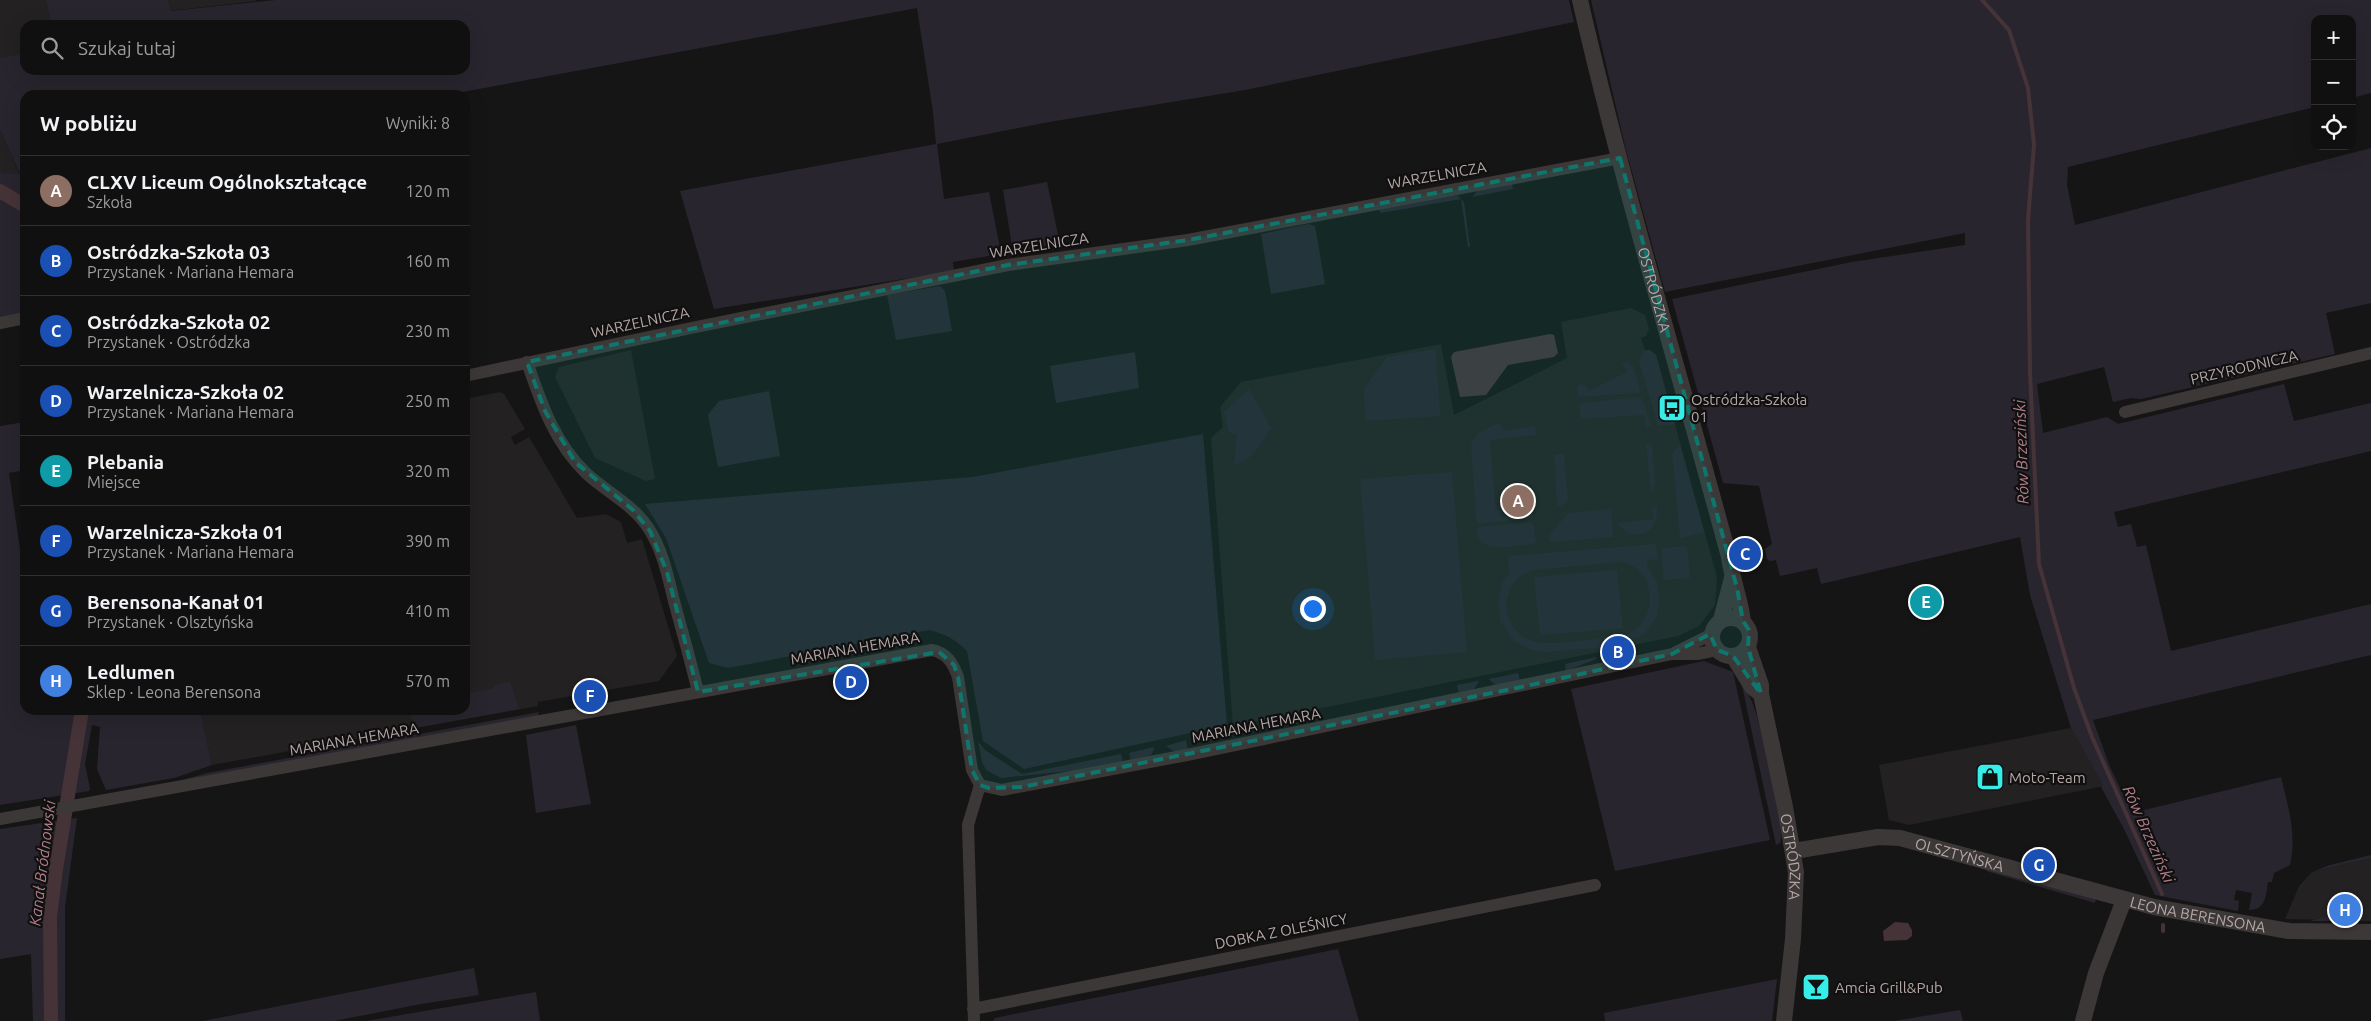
<!DOCTYPE html>
<html lang="pl">
<head>
<meta charset="utf-8">
<style>
  :root { --surface:#101010; --page:#1e1e1e; --text:#f1f3f6; --muted:#9c9d9f; --line:#303030; --accent:#b45309 }
  body { margin:0; font-family:Ubuntu,sans-serif; background:var(--page); color:var(--text) }
  .controls { position:absolute; right:15px; top:15px; display:grid; overflow:hidden; border-radius:10px; box-shadow:0 5px 20px #0002 }
  .controls button { width:45px; height:45px; display:grid; place-items:center; padding:0; border:0; border-bottom:1px solid var(--line); background:var(--surface); color:var(--text); font:25px sans-serif }
  .you { position:absolute; left:1312px; top:608px; width:18px; height:18px; margin:-12px; border:4px solid #fff; border-radius:50%; background:#1a73e8; box-shadow:0 0 0 8px #1a73e833 }
  .badge { display:grid; place-items:center; width:32px; height:32px; border-radius:50%; background:var(--accent); color:#fff; font-size:16px; font-weight:700 }
  .pin { position:absolute; translate:-50% -50%; border:2px solid #fff; box-shadow:0 1px 5px #0006 }
  .list { margin:0; padding:0; list-style:none }
  h2 { display:flex; justify-content:space-between; align-items:center; height:65px; margin:0; padding:0 20px; font-size:21px }
  h2 small { font-size:16px; font-weight:400; color:var(--muted) }
  .list li { display:grid; grid-template-columns:32px 1fr auto; gap:15px; align-items:center; box-sizing:border-box; height:70px; padding:0 20px; border-top:1px solid var(--line) }
  .list b { display:block; font-size:19px; white-space:nowrap }
  .list p { margin:0; font-size:16px; white-space:nowrap; color:var(--muted) }
  .list em { font-size:16px; font-style:normal; color:var(--muted) }
  .icon { flex:none; width:28px; height:28px; fill:none; stroke:currentColor; stroke-width:2; stroke-linecap:round; stroke-linejoin:round }
  .map { position:relative; flex:none; width:2371px; height:1021px; overflow:hidden }
  .search { position:absolute; background:var(--surface); box-shadow:0 5px 20px #0002; left:20px; top:20px; width:450px; height:55px; display:flex; align-items:center; gap:12px; box-sizing:border-box; padding:0 18px; border-radius:15px; color:var(--muted); font-size:19px }
  .panel { position:absolute; background:var(--surface); box-shadow:0 5px 20px #0002; left:20px; top:90px; width:450px; height:625px; border-radius:15px }
  .map>svg:first-child { display:block }
  .built { fill:#232121 }
  .green { fill:#29252e; fill-rule:evenodd }
  .water { fill:#463338 }
  .lines { fill:none; stroke-linecap:round; stroke-linejoin:round }
  .stream { stroke:#463338; stroke-width:4 }
  .canal { stroke:#463338; stroke-width:14 }
  .minor { stroke:#3d3838; stroke-width:12 }
  .tertiary { stroke:#3d3838; stroke-width:16 }
  .marked { fill:#0f766e; fill-opacity:0.2; stroke:#0f766e; stroke-width:4; stroke-dasharray:10 6; stroke-linejoin:round }
  .labels { text-anchor:middle; dominant-baseline:central; stroke-width:4.5; stroke-linejoin:round; paint-order:stroke }
  .street-label { font-size:15px; fill:#b6a7a7; stroke:#111010 }
  .poi-label { font-size:15px; fill:#b6a7a7; stroke:#111010; text-anchor:start }
  .water-label { font-size:16px; font-style:italic; fill:#b07e8a; stroke:#111010 }
</style>
</head>
<body>
<div class="map">
<svg width="2371" height="1021" viewBox="0 0 2371 1021">
  <rect width="100%" height="100%" fill="#161515"/>
  <path class="built" d="M 0,0 L 46,0 L 51,25 L 25,25 L 25,53 L 0,58 Z
    M 168,0 L 256,0 L 256,1 L 170,11 Z
    M 0,130 L 20,175 L 0,173 Z
    M 1631,308 L 1645,315 L 1649,329 L 1646,336 L 1641,338 L 1645,350 L 1650,350 L 1656,355 L 1717,577 L 1715,605 L 1699,626 L 1678,636 L 1233,726 L 1211,438 L 1223,427 L 1220,407 L 1241,382 L 1441,344 L 1454,415 L 1567,358 L 1561,322 Z
    M 631,350 L 655,479 L 646,481 L 595,458 L 555,377 L 559,367 Z
    M 500,392 L 504,394 L 525,429 L 511,437 L 515,445 L 529,437 L 577,518 L 606,514 L 621,522 L 627,543 L 642,539 L 677,656 L 659,681 L 538,702 L 538,706 L 212,765 L 200,710 L 465,710 L 465,399 Z
    M 2071,728 L 2104,786 L 1909,825 L 1889,820 L 1879,765 Z
    M 2371,858 L 2371,921 L 2285,919 L 2299,886 L 2312,872 Z"/>
  <path class="green" d="M 46,0 L 168,0 L 171,11 L 276,0 L 1569,0 L 1574,22 L 1245,90 L 1049,122 L 937,144 L 944,199 L 989,192 L 1000,248 L 994,255 L 953,262 L 954,271 L 714,309 L 680,191 L 936,144 L 933,112 L 917,8 L 446,95 L 25,95 L 25,174 L 20,175 L 25,188 L 25,311 L 0,321 L 0,173 L 20,174 L 0,130 L 0,58 L 25,53 L 25,70 L 465,70 L 465,25 L 51,25 Z
    M 1591,0 L 2371,0 L 2371,93 L 2352,98 L 2352,19 L 2315,19 L 2315,107 L 2068,167 L 2067,185 L 2075,225 L 2371,148 L 2371,303 L 2326,313 L 2335,354 L 2141,399 L 2131,398 L 2113,402 L 2104,367 L 2037,384 L 2043,433 L 2107,417 L 2118,424 L 2284,384 L 2294,421 L 2371,403 L 2371,451 L 2114,512 L 2118,527 L 2131,524 L 2137,547 L 2146,545 L 2171,651 L 2371,604 L 2371,655 L 2093,720 L 2110,767 L 2132,813 L 2281,777 C 2288,807 2297,834 2290,865 L 2274,873 L 2272,882 L 2268,882 C 2266,895 2266,910 2249,910 L 2252,893 L 2236,890 L 2234,900 L 2239,901 L 2238,911 L 2155,895 L 2124,829 L 2101,787 L 2103,785 L 2071,728 L 2030,595 L 2020,537 L 1821,584 L 1817,568 L 1780,576 L 1776,560 L 1770,561 L 1767,559 L 1765,549 L 1772,544 L 1759,486 L 1723,483 L 1672,299 L 1852,262 L 1965,245 L 1965,233 L 1665,292 L 1626,150 Z
    M 1047,182 L 1060,244 L 1019,251 L 1012,246 L 1003,190 Z
    M 1512,184 L 1513,189 L 1472,197 L 1477,191 Z
    M 1457,195 L 1464,202 L 1470,247 L 1468,247 L 1461,199 L 1381,213 L 1378,208 Z
    M 1308,224 L 1315,226 L 1325,284 L 1271,294 L 1261,234 Z
    M 940,286 L 945,291 L 952,331 L 896,340 L 887,295 Z
    M 1436,349 L 1440,416 L 1365,421 L 1364,389 L 1387,357 Z
    M 1645,350 L 1650,350 L 1656,355 L 1675,424 L 1658,426 L 1639,361 Z
    M 1135,352 L 1139,388 L 1056,403 L 1050,366 Z
    M 1627,362 L 1633,367 L 1640,391 L 1638,393 L 1578,397 L 1577,387 L 1580,384 L 1585,385 L 1589,391 L 1627,372 L 1622,363 Z
    M 1249,389 L 1271,428 C 1262,442 1252,463 1234,464 L 1237,435 L 1229,432 L 1224,412 Z
    M 769,391 L 780,456 L 718,467 L 708,415 L 719,401 Z
    M 1639,397 L 1642,399 L 1651,426 L 1646,427 L 1644,415 L 1580,419 L 1579,405 L 1581,403 Z
    M 25,422 L 25,470 L 9,473 L 25,584 L 25,710 L 200,710 L 212,765 L 174,778 L 106,790 L 97,769 L 100,727 L 92,725 L 85,764 L 90,789 L 89,791 L 0,805 L 0,426 Z
    M 1499,423 L 1504,431 L 1535,426 L 1536,435 L 1490,440 L 1496,510 L 1500,511 L 1501,517 L 1532,514 L 1532,518 L 1479,524 L 1476,521 L 1471,445 L 1477,434 Z
    M 1203,434 L 1227,725 L 1024,769 L 983,741 L 967,651 C 955,639 945,634 929,630 L 728,668 L 709,663 L 666,538 L 645,504 L 973,477 Z
    M 1646,444 L 1652,444 L 1655,483 L 1651,495 Z
    M 1680,445 L 1704,532 L 1680,538 L 1672,454 Z
    M 1564,454 L 1568,500 L 1563,505 L 1557,506 L 1554,455 Z
    M 1452,472 L 1467,652 L 1375,660 L 1360,479 Z
    M 1652,507 L 1657,507 C 1658,525 1648,539 1628,533 L 1616,523 L 1653,519 Z
    M 1611,509 L 1613,537 L 1549,542 L 1549,536 L 1568,513 Z
    M 1530,522 L 1534,526 L 1536,543 C 1517,545 1479,557 1476,530 L 1479,527 Z
    M 1656,544 L 1658,559 L 1647,560 L 1647,566 L 1657,582 L 1660,599 L 1656,618 L 1644,634 L 1622,646 L 1545,652 L 1531,650 L 1515,642 L 1500,621 L 1498,598 L 1502,583 L 1509,574 L 1508,556 ZM 1617,562 C 1658,562 1661,625 1624,635 C 1603,637 1553,646 1536,642 C 1525,640 1515,632 1510,621 C 1506,613 1505,604 1508,595 C 1512,582 1521,573 1534,570 Z
    M 1687,546 L 1690,578 L 1664,580 L 1661,548 Z
    M 1617,570 L 1623,628 L 1540,635 L 1534,577 Z
    M 1596,657 L 1596,659 L 1566,671 L 1565,664 Z
    M 1704,661 L 1733,672 L 1770,840 L 1615,871 L 1571,689 Z
    M 1518,673 L 1520,681 L 1495,685 L 1489,679 Z
    M 510,681 L 519,709 L 414,728 L 409,710 L 465,710 L 465,694 L 494,688 L 494,686 Z
    M 1479,681 L 1474,689 L 1459,693 L 1457,685 Z
    M 1741,681 C 1748,692 1753,703 1757,716 C 1762,734 1786,831 1780,843 L 1776,845 Z
    M 539,712 L 538,716 L 179,781 L 207,773 Z
    M 576,725 L 591,804 L 536,813 L 526,735 Z
    M 1186,740 L 1188,749 L 1175,752 L 1166,746 Z
    M 978,741 L 985,750 L 1022,774 L 1121,754 L 1123,763 L 1100,768 L 1001,778 L 986,770 L 982,762 Z
    M 1154,747 C 1153,759 1141,759 1131,761 L 1129,753 Z
    M 77,818 L 65,907 L 65,1021 L 33,1021 L 31,954 L 0,959 L 0,829 Z
    M 2371,855 L 2371,858 L 2312,872 L 2330,865 Z
    M 1988,869 L 2096,898 L 2095,903 L 1986,871 Z
    M 2362,913 L 2363,921 L 2341,921 L 2340,914 Z
    M 2336,914 L 2338,921 L 2310,921 Z
    M 1338,949 L 1359,1021 L 993,1021 L 995,1018 Z
    M 474,968 L 479,995 L 421,1004 L 334,1021 L 203,1021 Z
    M 1777,979 L 1772,1021 L 1605,1021 L 1604,1013 Z
    M 536,992 L 540,1021 L 366,1021 Z
    M 1960,1010 L 1963,1021 L 1894,1021 Z"/>
  <path class="water" d="M 1550,334 L 1554,335 L 1558,353 L 1554,357 L 1508,365 L 1486,395 L 1460,397 L 1451,357 L 1454,352 Z
    M 1895,922 L 1908,923 L 1912,930 L 1912,936 L 1907,940 L 1884,941 L 1883,931 Z"/>
  <g class="lines">
    <path class="stream" d="M 1982,0 L 2009,30 L 2028,88 L 2034,145 L 2028,220 L 2030,372 L 2039,564 L 2074,688 L 2092,737 L 2162,894
      M 2163,925 L 2163,931"/>
    <path class="canal" d="M 0,191 L 25,206
      M 51,1021 L 50,917 L 56,869 L 82,710"/>
    <path class="minor" d="M 0,323 L 25,318
      M 527,362 C 541,403 555,444 587,474 C 608,493 634,505 649,529 C 663,551 668,577 674,601 C 682,631 691,662 698,692
      M 465,376 L 696,327 L 1008,265 L 1188,240 L 1620,158
      M 2125,412 L 2371,353
      M 1674,653 L 1712,634
      M 0,819 L 932,650 C 947,653 953,663 958,677 L 972,770 L 980,785 L 1002,790 L 1187,755 L 1672,654 L 1697,654 L 1717,650
      M 973,1009 L 1595,885
      M 974,1021 L 968,825 L 980,785"/>
    <g class="tertiary">
      <path id="s1" d="M 1580,0 C 1623,187 1679,371 1729,557 C 1732,579 1740,598 1743,621"/>
      <circle cx="1731" cy="637" r="19"/>
      <path d="M 1721,620 L 1732,578"/>
      <path id="s2" d="M 1748,647 L 1761,685 L 1761,694 L 1785,807 L 1796,872 L 1793,939 L 1784,1021"/>
      <path d="M 1733,656 L 1752,687 L 1761,694"/>
      <path id="s3" d="M 1794,851 L 1878,837 L 1900,838 L 2154,907 L 2289,931 L 2371,932"/>
      <path d="M 2083,1021 L 2096,973 L 2124,900"/>
    </g>
  </g>
  <path class="marked" d="M 1620,158 L 1737,588 L 1743,621 L 1749,630 L 1748,647 L 1761,694 L 1733,656 L 1717,650 L 1710,634 L 1672,654 L 1512,689 L 1022,787 L 989,788 L 980,785 L 972,770 L 958,677 L 954,665 L 939,652 L 698,692 L 667,572 L 650,531 L 633,510 L 575,462 L 545,411 L 527,362 L 1008,265 L 1188,240 Z"/>
  <defs>
    <symbol id="bus-square" viewBox="-11 -11 22 22"><rect x="-9" y="-9" width="18" height="18" rx="4" fill="#36ede7" stroke="#111010"/><path d="M-5-6H5V4H4V6H2V4H-2V6H-4V4H-5ZM-3.5-4V0h7V-4ZM-3.5 1.2v1.5H-2V1.2ZM2 1.2v1.5H3.5V1.2Z" fill="#111"/></symbol>
    <symbol id="shop-square" viewBox="-11 -11 22 22"><rect x="-9" y="-9" width="18" height="18" rx="4" fill="#36ede7" stroke="#111010"/><path d="M-5-2.5h2.3a2.7 3.5 0 0 1 5.4 0H5L5.5 6h-11ZM-1.5-2.5h3a1.5 2.3 0 0 0-3 0Z" fill="#111"/></symbol>
    <symbol id="bar-square" viewBox="-11 -11 22 22"><rect x="-9" y="-9" width="18" height="18" rx="4" fill="#36ede7" stroke="#111010"/><path d="M-6-5H6L.8 .8V4.5H3.5V6h-7V4.5H-.8V.8Z" fill="#111"/></symbol>
  </defs>
  <g fill-rule="evenodd">
    <use href="#bus-square" x="1656" y="392" width="32" height="32"/>
    <use href="#shop-square" x="1974" y="761" width="32" height="32"/>
    <use href="#bar-square" x="1800" y="971" width="32" height="32"/>
  </g>
  <g class="labels">
    <g class="street-label">
      <text transform="translate(1437 175) rotate(-10)">WARZELNICZA</text>
      <text transform="translate(1039 245) rotate(-9)">WARZELNICZA</text>
      <text stroke="none"><textPath href="#s1" startOffset="299">OSTRÓDZKA</textPath></text>
      <text transform="translate(640 322) rotate(-12)">WARZELNICZA</text>
      <text transform="translate(2244 367) rotate(-13)">PRZYRODNICZA</text>
      <text transform="translate(855 648) rotate(-10)">MARIANA HEMARA</text>
      <text transform="translate(1256 725) rotate(-11)">MARIANA HEMARA</text>
      <text transform="translate(354 739) rotate(-10)">MARIANA HEMARA</text>
      <text stroke="none"><textPath href="#s3" startOffset="169">OLSZTYŃSKA</textPath></text>
      <text stroke="none"><textPath href="#s2" startOffset="215">OSTRÓDZKA</textPath></text>
      <text stroke="none"><textPath href="#s3" startOffset="415">LEONA BERENSONA</textPath></text>
      <text transform="translate(1281 931) rotate(-11)">DOBKA Z OLEŚNICY</text>
    </g>
    <g class="poi-label">
      <text x="1691" y="399">Ostródzka-Szkoła<tspan x="1691" dy="17">01</tspan></text>
      <text x="2009" y="777">Moto-Team</text>
      <text x="1835" y="987">Amcia Grill&amp;Pub</text>
    </g>
    <g class="water-label">
      <text transform="translate(2021 452) rotate(-92)">Rów Brzeziński</text>
      <text transform="translate(2149 834) rotate(66)">Rów Brzeziński</text>
      <text transform="translate(42 863) rotate(-83)">Kanał Bródnowski</text>
    </g>
  </g>
</svg>
<div class="controls">
<button>+</button>
<button>−</button>
<button><svg class="icon" aria-label="locate" viewBox="0 0 24 24"><circle cx="12" cy="12" r="6"/><path d="M12 2v4M12 18v4M2 12h4M18 12h4"/></svg></button>
</div>
<div class="you"></div>
<div class="pin badge" style="left:1518px;top:501px;background:#8d6e63">A</div>
<div class="pin badge" style="left:1618px;top:652px;background:#1a4fb4">B</div>
<div class="pin badge" style="left:1745px;top:554px;background:#1a4fb4">C</div>
<div class="pin badge" style="left:851px;top:682px;background:#1a4fb4">D</div>
<div class="pin badge" style="left:1926px;top:602px;background:#0f9aa8">E</div>
<div class="pin badge" style="left:590px;top:696px;background:#1a4fb4">F</div>
<div class="pin badge" style="left:2039px;top:865px;background:#1a4fb4">G</div>
<div class="pin badge" style="left:2345px;top:910px;background:#3f7fe0">H</div>
<div class="search"><svg class="icon" aria-label="search" viewBox="0 0 24 24"><circle cx="10" cy="10" r="6"/><path d="M15 15l6 6"/></svg>Szukaj tutaj</div>
<section class="panel">
<h2>W pobliżu<small>Wyniki: 8</small></h2>
<ul class="list">
<li><span class="badge" style="background:#8d6e63">A</span><div><b>CLXV Liceum Ogólnokształcące</b><p>Szkoła</p></div><em>120 m</em></li>
<li><span class="badge" style="background:#1a4fb4">B</span><div><b>Ostródzka-Szkoła 03</b><p>Przystanek · Mariana Hemara</p></div><em>160 m</em></li>
<li><span class="badge" style="background:#1a4fb4">C</span><div><b>Ostródzka-Szkoła 02</b><p>Przystanek · Ostródzka</p></div><em>230 m</em></li>
<li><span class="badge" style="background:#1a4fb4">D</span><div><b>Warzelnicza-Szkoła 02</b><p>Przystanek · Mariana Hemara</p></div><em>250 m</em></li>
<li><span class="badge" style="background:#0f9aa8">E</span><div><b>Plebania</b><p>Miejsce</p></div><em>320 m</em></li>
<li><span class="badge" style="background:#1a4fb4">F</span><div><b>Warzelnicza-Szkoła 01</b><p>Przystanek · Mariana Hemara</p></div><em>390 m</em></li>
<li><span class="badge" style="background:#1a4fb4">G</span><div><b>Berensona-Kanał 01</b><p>Przystanek · Olsztyńska</p></div><em>410 m</em></li>
<li><span class="badge" style="background:#3f7fe0">H</span><div><b>Ledlumen</b><p>Sklep · Leona Berensona</p></div><em>570 m</em></li>
</ul>
</section>
</div>
</body>
</html>
